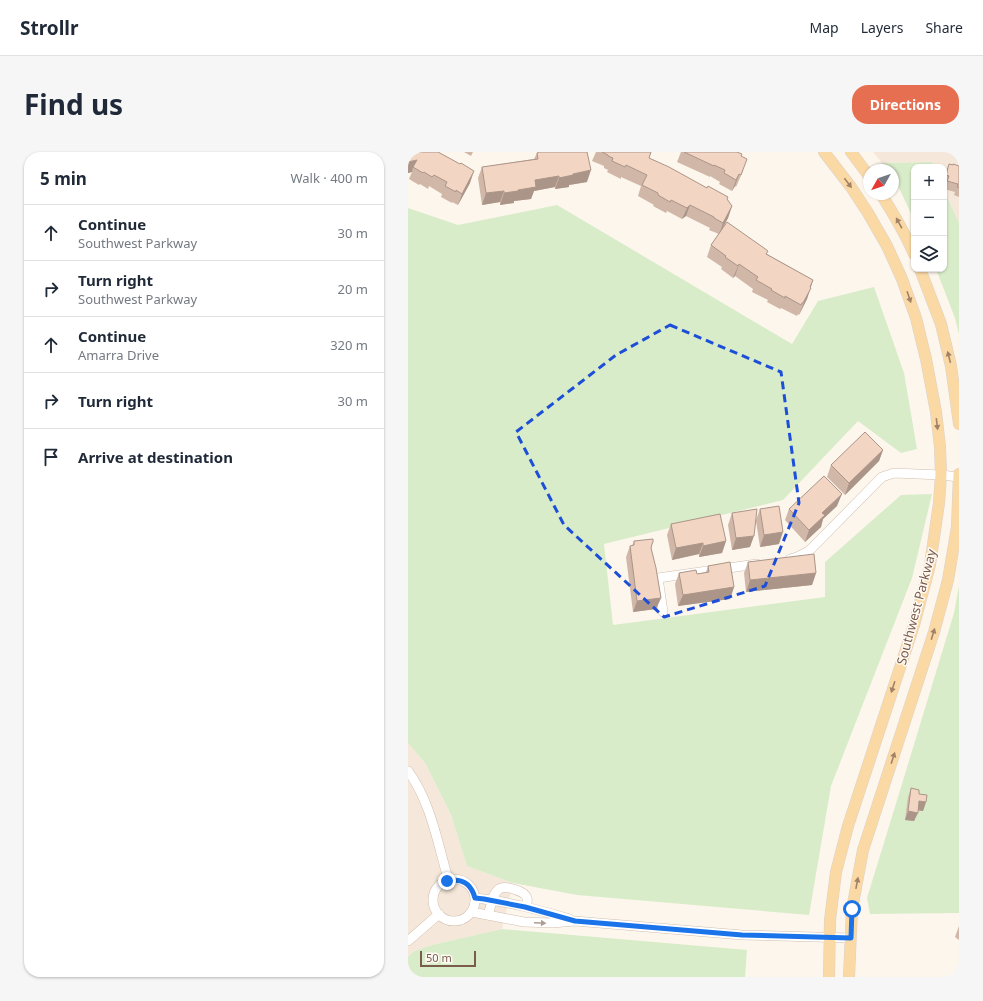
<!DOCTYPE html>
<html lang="en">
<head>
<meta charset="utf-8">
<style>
  :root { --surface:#fff; --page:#f6f6f7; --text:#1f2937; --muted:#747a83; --line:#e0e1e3; --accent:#e76f51 }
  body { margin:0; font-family:"Noto Sans",sans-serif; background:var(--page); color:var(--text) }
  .controls { position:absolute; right:12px; top:12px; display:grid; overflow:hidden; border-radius:8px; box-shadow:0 1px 3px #0004 }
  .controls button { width:36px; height:36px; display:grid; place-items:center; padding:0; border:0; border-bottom:1px solid var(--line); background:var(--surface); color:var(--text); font:20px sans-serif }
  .compass { position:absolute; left:455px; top:12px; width:36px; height:36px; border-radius:50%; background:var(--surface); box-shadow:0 1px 3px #0004; rotate:230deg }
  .scale { position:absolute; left:12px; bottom:10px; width:56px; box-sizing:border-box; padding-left:4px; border:2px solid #7a5c4d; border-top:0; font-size:11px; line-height:14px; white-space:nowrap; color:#7a5c4d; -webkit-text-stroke:3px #fffaf3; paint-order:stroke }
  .stop { position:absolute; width:12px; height:12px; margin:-9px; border:3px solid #1a73e8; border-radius:50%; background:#fff }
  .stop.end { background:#1a73e8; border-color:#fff; box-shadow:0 1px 4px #0008 }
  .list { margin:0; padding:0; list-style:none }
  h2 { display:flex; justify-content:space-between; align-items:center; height:52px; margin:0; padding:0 16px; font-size:17px }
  h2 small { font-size:13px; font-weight:400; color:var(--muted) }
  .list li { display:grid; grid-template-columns:26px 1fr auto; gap:12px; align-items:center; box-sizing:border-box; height:56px; padding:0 16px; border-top:1px solid var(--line) }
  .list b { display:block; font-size:15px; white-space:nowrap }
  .list p { margin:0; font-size:13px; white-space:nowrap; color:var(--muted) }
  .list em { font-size:13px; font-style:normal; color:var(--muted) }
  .icon { flex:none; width:22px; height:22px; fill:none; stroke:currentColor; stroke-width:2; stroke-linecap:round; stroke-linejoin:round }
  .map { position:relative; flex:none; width:551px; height:825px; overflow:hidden; border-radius:16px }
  header { display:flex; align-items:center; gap:24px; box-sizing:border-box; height:56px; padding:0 20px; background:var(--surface); border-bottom:1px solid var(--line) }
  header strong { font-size:19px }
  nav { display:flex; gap:22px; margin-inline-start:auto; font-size:14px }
  .intro { display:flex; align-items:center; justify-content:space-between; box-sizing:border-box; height:96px; padding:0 24px }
  h1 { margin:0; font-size:28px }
  .button { padding:10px 18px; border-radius:16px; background:var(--accent); color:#fff; font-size:14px; font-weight:700 }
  main { display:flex; gap:24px; padding:0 24px }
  aside { flex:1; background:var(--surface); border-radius:16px; box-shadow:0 1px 3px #0004 }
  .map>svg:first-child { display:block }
  .residential { fill:#f5e8da }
  .green { fill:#d8ecc9 }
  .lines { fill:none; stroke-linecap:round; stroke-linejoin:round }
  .minor-casing { stroke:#d1beb0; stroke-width:10 }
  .major-casing { stroke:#dad1cd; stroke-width:12 }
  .minor { stroke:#fff; stroke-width:9 }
  .major { stroke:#fbd9a5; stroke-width:11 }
  .wall { fill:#d1b7a8 }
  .shaded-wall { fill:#aa9588 }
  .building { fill:#f3d5c3; stroke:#aa9588 }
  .oneway { fill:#a18267 }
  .oneway2 { fill:#af9d94 }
  .route { stroke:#1a73e8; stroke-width:5 }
  .marked { fill:none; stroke:#1d4ed8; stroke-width:3; stroke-dasharray:8 5; stroke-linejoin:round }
  .labels { text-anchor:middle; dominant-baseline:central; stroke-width:3; stroke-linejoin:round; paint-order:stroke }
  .street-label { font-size:13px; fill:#7a5c4d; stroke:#fffaf3 }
</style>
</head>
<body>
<header>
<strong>Strollr</strong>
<nav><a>Map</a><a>Layers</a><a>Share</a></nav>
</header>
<div class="intro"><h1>Find us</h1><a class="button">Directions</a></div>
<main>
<aside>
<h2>5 min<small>Walk · 400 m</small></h2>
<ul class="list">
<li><svg class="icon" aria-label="ahead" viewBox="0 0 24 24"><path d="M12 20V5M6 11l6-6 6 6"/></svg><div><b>Continue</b><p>Southwest Parkway</p></div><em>30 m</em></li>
<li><svg class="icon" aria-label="right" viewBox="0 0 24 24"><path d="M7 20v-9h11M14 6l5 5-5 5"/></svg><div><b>Turn right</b><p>Southwest Parkway</p></div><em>20 m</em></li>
<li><svg class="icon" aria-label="ahead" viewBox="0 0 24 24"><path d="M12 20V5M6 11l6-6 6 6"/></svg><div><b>Continue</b><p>Amarra Drive</p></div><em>320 m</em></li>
<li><svg class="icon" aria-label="right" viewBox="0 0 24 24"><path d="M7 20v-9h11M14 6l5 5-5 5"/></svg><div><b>Turn right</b></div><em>30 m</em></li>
<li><svg class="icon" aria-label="arrive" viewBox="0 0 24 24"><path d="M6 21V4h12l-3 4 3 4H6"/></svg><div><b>Arrive at destination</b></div></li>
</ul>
</aside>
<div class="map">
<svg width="551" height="825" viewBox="0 0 551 825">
  <rect width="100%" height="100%" fill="#fdf6ec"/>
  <path class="residential" d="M 465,0 L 551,0 L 551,71 L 536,38 L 536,15 L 526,15 L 524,10 L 474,11 Z
    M 0,591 L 17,611 L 43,663 L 59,714 L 105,731 L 94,777 L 24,793 L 6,799 L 0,805 Z"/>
  <path class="green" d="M 524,10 L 526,15 L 506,15 L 506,68 L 491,36 L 485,27 L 485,18 L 479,18 L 474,11 Z
    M 536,38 L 551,71 L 551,182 L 547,166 L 528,117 L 536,117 Z
    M 149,53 L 384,192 L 410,149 L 466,135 L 496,221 L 509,297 L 493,301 L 450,269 L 375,348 L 196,392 L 205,473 L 417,445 L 417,410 L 493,343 L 524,342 L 504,426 L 423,634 L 401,763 L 169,743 L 105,731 L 59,714 L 43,663 L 17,611 L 0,591 L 0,56 L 50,73 Z
    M 551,434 L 551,761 L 462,762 L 459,746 L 490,645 L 546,461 Z
    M 94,777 L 339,798 L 337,825 L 0,825 L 0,805 L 6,799 L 24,793 Z"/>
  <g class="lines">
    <defs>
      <path id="minor" d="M 382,407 L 389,405 L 401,399 L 474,325 L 486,321 L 533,323 L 551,325
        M 255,460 L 250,426 L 349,412
        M 0,619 C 22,649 29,688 39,723 L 39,729
        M25 748a21 21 0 1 1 42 0a21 21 0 1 1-42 0Z
        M 67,746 C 99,749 131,758 162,767
        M 64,760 L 116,770 L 144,771 L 167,769 L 334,783 L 443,786
        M 80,763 C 83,755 84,742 91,737 C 97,733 117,739 119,746 C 120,749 119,752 118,755
        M 0,789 L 31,762"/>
      <path id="major" d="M 416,0 L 443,35 L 460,61 L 479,94 L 494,127 L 508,166 L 518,207 L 528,260 L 532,295 L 533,323 L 531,351 L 522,413 L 506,473 L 440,674 L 428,720 L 422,768 L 421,825
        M 443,0 L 461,24
        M 473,42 C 485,61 497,81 506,102
        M 512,117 L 533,172 L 543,214 L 551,272
        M 441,825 L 444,757 L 455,698 L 526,480 L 540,428 L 549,375 L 551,322"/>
    </defs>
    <use href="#minor" class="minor-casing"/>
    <use href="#major" class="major-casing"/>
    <use href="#minor" class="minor"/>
    <use href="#major" class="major"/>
  </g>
  <path class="wall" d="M 56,0 L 65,0 L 63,4 Z
    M 188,0 L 243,0 L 241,6 L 319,48 L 324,54 L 320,66 L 313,78 L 359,102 L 405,128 L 399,147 L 391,163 L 390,162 L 389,164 L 373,156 L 372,157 L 359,150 L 360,148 L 344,140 L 345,137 L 327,124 L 325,126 L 313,117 L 314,115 L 299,105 L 303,93 L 311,82 L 301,78 L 302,76 L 278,64 L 274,67 L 259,59 L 258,61 L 245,54 L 246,53 L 230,44 L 233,34 L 213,25 L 213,27 L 199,20 L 200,18 L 196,16 L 196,14 L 184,9 Z
    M 273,0 L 329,0 L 333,4 L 335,19 L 328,35 L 327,34 L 324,39 L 311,32 L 312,30 L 302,24 L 302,25 L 269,10 Z
    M 129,1 L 179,30 L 161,33 L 161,35 L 147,37 L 147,35 L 126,39 L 123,47 L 106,49 L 106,51 L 92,53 L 92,50 L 74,53 L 70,26 L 74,15 L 126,7 Z
    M 0,10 L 62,31 L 50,53 L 44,50 L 44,51 L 33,45 L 34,42 L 21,34 L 20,37 L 12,32 L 11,33 L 1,27 L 4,20 L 0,21 Z
    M 541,12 L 545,13 L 551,14 L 551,45 L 546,43 L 547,40 L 536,37 L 537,33 L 536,32 L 536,27 Z
    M 475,298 L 471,309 L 437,343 L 419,325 L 423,313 Z
    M 429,354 L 415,367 L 413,375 L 397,390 L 377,368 L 381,357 Z
    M 352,357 L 371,392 L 352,395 L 348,369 L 342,395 L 324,398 L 320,373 L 324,361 L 348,368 Z
    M 263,372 L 318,389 L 314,401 L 291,405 L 291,402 L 264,408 L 259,383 Z
    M 226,389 L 245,390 L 243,395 L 253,446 L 248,457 L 225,460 L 218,405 L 222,394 L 224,394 Z
    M 340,410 L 408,421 L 404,433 L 338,440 L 336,421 Z
    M 300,414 L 326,435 L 322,447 L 270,454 L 267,432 L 271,421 L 289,422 L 298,420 Z
    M 503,636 L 511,642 L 518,650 L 515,659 L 510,658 L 506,669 L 497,668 L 500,645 Z
    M 551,774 L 551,788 L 547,785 Z"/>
  <path class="shaded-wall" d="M 9,8 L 5,15 L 4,20 L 0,21 L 0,10 Z
    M 183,18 L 179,30 L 161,33 L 161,35 L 147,37 L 151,26 L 165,22 Z
    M 66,19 L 62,31 L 50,53 L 54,42 Z
    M 331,22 L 327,34 L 324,39 L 328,28 Z
    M 151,24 L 147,35 L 126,39 L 123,47 L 106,49 L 106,51 L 92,53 L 96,41 L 110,38 L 127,28 Z
    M 96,39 L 92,50 L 74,53 L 78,41 Z
    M 282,53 L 278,64 L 274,67 L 279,56 Z
    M 324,54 L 320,66 L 311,83 L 315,71 Z
    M 331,112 L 327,124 L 325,126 L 330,114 Z
    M 405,128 L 399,147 L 391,163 L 402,135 Z
    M 475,298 L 471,309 L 437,343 L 441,331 Z
    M 434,342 L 429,354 L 415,367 L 413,375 L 397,390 L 401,378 L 414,361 Z
    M 375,380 L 371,392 L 352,395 L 356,383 Z
    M 346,384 L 342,395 L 324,398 L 328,386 Z
    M 318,389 L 314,401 L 291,405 L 295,394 Z
    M 295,391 L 291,402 L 264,408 L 268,396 Z
    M 408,421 L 404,433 L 338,440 L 342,428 Z
    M 326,435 L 322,447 L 270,454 L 275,443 Z
    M 253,446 L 248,457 L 225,460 L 229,449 Z
    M 511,649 L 518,650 L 515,659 L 508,658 Z
    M 500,659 L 510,661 L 506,669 L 497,668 Z"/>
  <path class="building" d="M 6,0 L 30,0 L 52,12 L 53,11 L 66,19 L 54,42 L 48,38 L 48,40 L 37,34 L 39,30 L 26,23 L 24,25 L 16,20 L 15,21 L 5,15 L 9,8 L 0,10 Z
    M 131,0 L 179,0 L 183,18 L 165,22 L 165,23 L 151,26 L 151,24 L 127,28 L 128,35 L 110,38 L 110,39 L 96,41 L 96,39 L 78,41 L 74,15 L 130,7 L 129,1 Z
    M 194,0 L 243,0 L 241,6 L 261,15 L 299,36 L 300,34 L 320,45 L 319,47 L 324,54 L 315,71 L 306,66 L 306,65 L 282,53 L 279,56 L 263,48 L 262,50 L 250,43 L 250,41 L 234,33 L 239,23 L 218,13 L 217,15 L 204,9 L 205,6 L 200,4 L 200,3 Z
    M 276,0 L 329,0 L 334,2 L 333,4 L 339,7 L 333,23 L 331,22 L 328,28 L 316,21 L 317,18 L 306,13 L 306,14 Z
    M 541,12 L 545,13 L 545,12 L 551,14 L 551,36 L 549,35 L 550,32 L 539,29 L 541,24 L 538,23 Z
    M 319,70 L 356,96 L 360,99 L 358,102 L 405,128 L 402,135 L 403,136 L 395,151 L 394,151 L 393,153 L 377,144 L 377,146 L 363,138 L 364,137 L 348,128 L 350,125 L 331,112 L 330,114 L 317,105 L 318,104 L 303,93 Z
    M 457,280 L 475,298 L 441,331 L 423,313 Z
    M 416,324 L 434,342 L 414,361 L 417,363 L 401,378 L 381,357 Z
    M 371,354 L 375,380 L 356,383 L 352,357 Z
    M 349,357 L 346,384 L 328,386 L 324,361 Z
    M 312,362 L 318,389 L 295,394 L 295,391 L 268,396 L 263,372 Z
    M 245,387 L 245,390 L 244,392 L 243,396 L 248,416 L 253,446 L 229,449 L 222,394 L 226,393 L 226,389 Z
    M 406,402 L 408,421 L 342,428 L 340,410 Z
    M 322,410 L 326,435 L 275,443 L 271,421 L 288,418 L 289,422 L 301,420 L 300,414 Z
    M 503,636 L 511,638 L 511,642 L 519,643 L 518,650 L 511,649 L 510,661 L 500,659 Z"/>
  <defs><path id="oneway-solid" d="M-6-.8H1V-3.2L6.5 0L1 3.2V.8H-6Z"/></defs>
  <g class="oneway">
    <use href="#oneway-solid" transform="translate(440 31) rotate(53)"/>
    <use href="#oneway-solid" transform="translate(491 71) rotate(-119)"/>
    <use href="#oneway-solid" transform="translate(501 145) rotate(71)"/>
    <use href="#oneway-solid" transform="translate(541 205) rotate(-104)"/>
    <use href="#oneway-solid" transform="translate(529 272) rotate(83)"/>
    <use href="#oneway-solid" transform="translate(525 482) rotate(-73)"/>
    <use href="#oneway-solid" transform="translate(485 535) rotate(108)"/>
    <use href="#oneway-solid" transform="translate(485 606) rotate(-72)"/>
    <use href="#oneway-solid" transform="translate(449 731) rotate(-79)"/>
  </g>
  <use class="oneway2" href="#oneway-solid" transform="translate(132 771) rotate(2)"/>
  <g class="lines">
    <path class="route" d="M 39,729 C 54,726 63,731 67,746 L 76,747 L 117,755 L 167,769 L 334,783 L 443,786 L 444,757"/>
  </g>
  <path class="marked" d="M 262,173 L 373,220 L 391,351 L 357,434 L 256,465 L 156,373 L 108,280 L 208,203 Z"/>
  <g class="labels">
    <g class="street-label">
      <text transform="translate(508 455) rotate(-75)">Southwest Parkway</text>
    </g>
  </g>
</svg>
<div class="controls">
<button>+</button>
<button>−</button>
<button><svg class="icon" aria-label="layers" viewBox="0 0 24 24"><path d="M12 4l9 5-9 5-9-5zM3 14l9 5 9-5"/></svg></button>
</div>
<svg class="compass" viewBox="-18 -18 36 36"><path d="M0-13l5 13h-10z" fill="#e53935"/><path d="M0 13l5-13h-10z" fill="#747a83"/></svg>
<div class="scale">50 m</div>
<div class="stop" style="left:444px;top:757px"></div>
<div class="stop end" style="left:39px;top:729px"></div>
</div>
</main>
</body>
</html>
